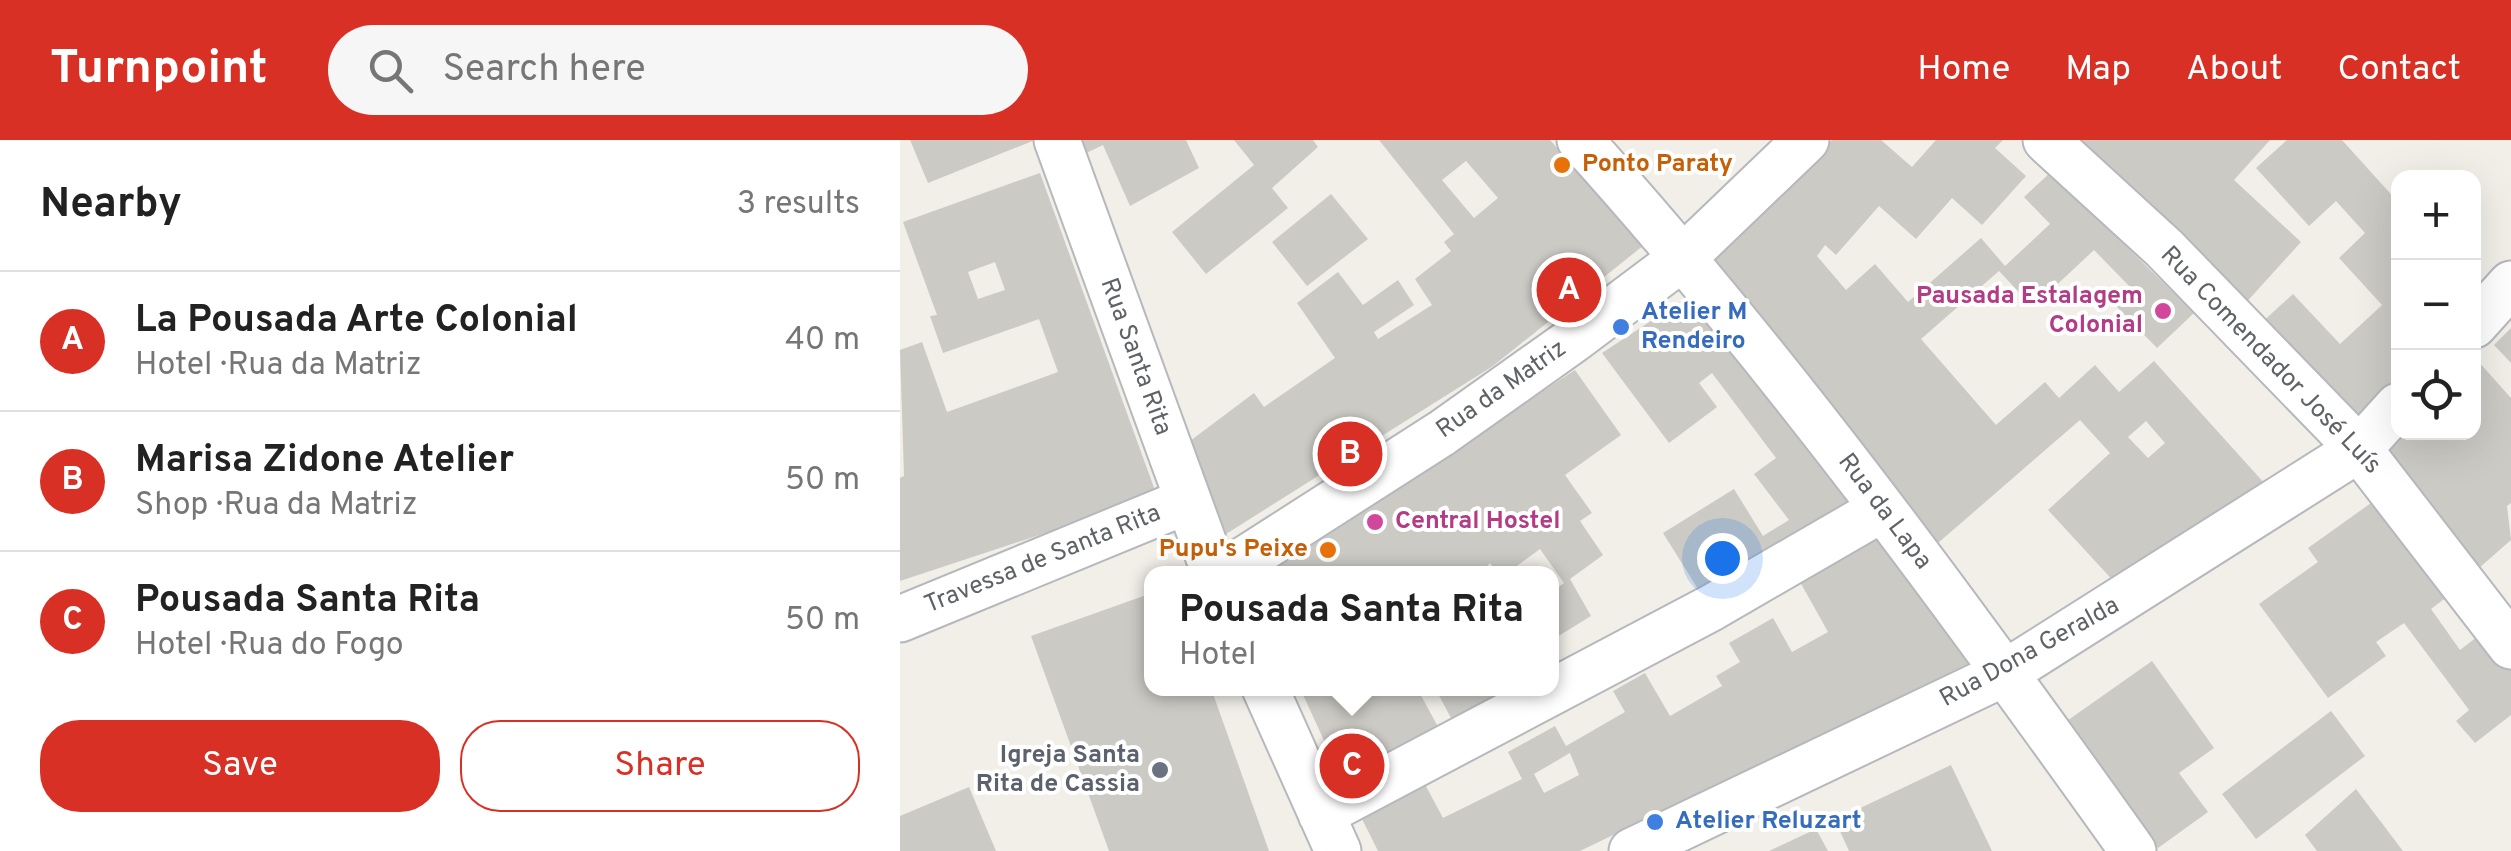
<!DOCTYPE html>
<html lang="en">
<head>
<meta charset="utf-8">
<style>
  :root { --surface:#fff; --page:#f6f6f6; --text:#222; --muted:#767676; --line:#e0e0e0; --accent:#d93025 }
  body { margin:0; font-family:Overpass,sans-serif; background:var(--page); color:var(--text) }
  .controls { position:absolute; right:30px; top:30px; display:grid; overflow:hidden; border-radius:20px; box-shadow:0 10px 40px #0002 }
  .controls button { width:90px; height:90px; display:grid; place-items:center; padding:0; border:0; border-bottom:2px solid var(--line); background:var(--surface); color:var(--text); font:50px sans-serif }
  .you { position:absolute; left:822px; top:418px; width:35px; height:35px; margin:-25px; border:8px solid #fff; border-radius:50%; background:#1a73e8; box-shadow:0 0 0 15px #1a73e833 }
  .badge { display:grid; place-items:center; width:65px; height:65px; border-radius:50%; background:var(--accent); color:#fff; font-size:32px; font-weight:700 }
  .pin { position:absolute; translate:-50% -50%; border:5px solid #fff; box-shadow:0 2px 10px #0006 }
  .popup { position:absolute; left:244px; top:426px; width:415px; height:130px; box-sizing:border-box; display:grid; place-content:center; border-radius:20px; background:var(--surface); filter:drop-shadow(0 2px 8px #0005); font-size:32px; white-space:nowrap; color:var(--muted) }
  .popup b { font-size:38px; color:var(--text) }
  .popup::after { content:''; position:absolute; left:50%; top:100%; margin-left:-20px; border:20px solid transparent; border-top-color:var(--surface) }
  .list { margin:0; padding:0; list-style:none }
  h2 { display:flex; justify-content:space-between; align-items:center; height:130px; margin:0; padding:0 40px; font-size:42px }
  h2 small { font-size:32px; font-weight:400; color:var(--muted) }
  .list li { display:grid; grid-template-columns:65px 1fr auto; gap:30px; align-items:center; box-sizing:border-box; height:140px; padding:0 40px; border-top:2px solid var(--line) }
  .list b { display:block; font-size:38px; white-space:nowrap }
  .list p { margin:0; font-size:32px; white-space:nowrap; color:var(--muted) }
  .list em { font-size:32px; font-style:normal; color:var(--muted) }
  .actions { display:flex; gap:20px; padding:30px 40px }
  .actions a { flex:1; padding:22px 0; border:2px solid var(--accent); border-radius:40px; text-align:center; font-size:35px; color:var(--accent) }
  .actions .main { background:var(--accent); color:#fff }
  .icon { flex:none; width:55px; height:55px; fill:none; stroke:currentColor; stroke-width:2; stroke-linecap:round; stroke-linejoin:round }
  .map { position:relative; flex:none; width:1611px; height:711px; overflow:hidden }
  header { display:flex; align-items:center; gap:60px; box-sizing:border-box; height:140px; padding:0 50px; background:var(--accent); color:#fff }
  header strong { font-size:48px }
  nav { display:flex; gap:55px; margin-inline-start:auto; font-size:35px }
  .search { width:700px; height:90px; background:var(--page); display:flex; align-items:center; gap:25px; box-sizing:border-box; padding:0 35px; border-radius:55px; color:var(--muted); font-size:38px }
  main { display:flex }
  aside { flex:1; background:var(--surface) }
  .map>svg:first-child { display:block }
  .building { fill:#cccac5; fill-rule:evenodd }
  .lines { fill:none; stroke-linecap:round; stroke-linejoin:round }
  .street-casing { stroke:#b5b8bc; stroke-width:49 }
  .street { stroke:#fff; stroke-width:45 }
  .food-dot { fill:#e8710a; stroke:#fff; stroke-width:4 }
  .hotel-dot { fill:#d1479c; stroke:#fff; stroke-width:4 }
  .shop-dot { fill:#3f7fe0; stroke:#fff; stroke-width:4 }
  .worship-dot { fill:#6b7280; stroke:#fff; stroke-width:4 }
  .labels { text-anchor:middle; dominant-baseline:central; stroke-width:8; stroke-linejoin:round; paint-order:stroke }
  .food-label { font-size:25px; font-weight:bold; fill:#c56008; stroke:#fff; text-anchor:start }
  .hotel-label { font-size:25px; font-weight:bold; fill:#b23c85; stroke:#fff; text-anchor:end }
  .shop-label { font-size:25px; font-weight:bold; fill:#366cbe; stroke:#fff; text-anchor:start }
  .street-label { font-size:25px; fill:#5f6368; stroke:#fff }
  .worship-label { font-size:25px; font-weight:bold; fill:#5b616d; stroke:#fff; text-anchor:end }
</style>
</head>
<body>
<header>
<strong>Turnpoint</strong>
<div class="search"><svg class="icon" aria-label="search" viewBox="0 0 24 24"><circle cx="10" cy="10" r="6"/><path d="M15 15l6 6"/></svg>Search here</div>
<nav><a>Home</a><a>Map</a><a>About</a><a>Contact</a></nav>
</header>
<main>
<aside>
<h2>Nearby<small>3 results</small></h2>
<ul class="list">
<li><span class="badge">A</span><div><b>La Pousada Arte Colonial</b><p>Hotel · Rua da Matriz</p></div><em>40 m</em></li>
<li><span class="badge">B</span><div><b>Marisa Zidone Atelier</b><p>Shop · Rua da Matriz</p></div><em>50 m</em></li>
<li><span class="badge">C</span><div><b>Pousada Santa Rita</b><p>Hotel · Rua do Fogo</p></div><em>50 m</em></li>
</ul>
<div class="actions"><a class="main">Save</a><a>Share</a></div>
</aside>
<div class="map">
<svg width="1611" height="711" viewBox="0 0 1611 711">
  <rect width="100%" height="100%" fill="#f1efe8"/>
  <path class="building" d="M 10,0 L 135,0 L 28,43 Z
    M 177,0 L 286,0 L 299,28 L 230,66 L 203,5 L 182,15 Z
    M 334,0 L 413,0 L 418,7 L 372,48 L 388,68 L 306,134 L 272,92 L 354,25 Z
    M 479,0 L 650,0 L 744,105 L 593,226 L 326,394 L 290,301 L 354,253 L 364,267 L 435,218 L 397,163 L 438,132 L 463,165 L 498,140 L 514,165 L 474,192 L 478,199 L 532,165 L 515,139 L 551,111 L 544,102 L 554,94 ZM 566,21 L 598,58 L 574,78 L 542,40 Z
    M 932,0 L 981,0 L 1012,27 L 1036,0 L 1103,0 L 1095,8 L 1126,36 L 1082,85 L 1052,58 L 1016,99 L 979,66 L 936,115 L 925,105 L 917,116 L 946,150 L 975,124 L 1008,162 L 1081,98 L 1105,126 L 1150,84 L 1124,57 L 1151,32 L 1294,173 L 1257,208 L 1216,166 L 1233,150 L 1194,110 L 1133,167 L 1099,131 L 1021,199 L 1096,285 L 1145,242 L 1159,258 L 1195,225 L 1219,252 L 1254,221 L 1366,345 L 1218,446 L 1148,370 L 1210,313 L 1180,280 L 1038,403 L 811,121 ZM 1246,281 L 1265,303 L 1248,318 L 1228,297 Z
    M 1168,0 L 1370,0 L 1334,40 L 1401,102 L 1343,166 Z
    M 1387,0 L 1442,0 L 1498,62 L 1498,239 L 1458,284 L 1359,185 L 1393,154 L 1440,204 L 1482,165 L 1439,118 L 1465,93 L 1436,61 L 1409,86 L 1356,28 Z
    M 140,33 L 257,356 L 0,441 L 0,338 L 4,336 L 0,210 L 22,202 L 47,272 L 158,232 L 139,179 L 43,213 L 30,176 L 37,175 L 3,82 ZM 95,122 L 105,150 L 78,159 L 68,132 Z
    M 431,54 L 468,99 L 407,146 L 372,102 Z
    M 792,154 L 963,370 L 803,457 L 763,393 L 834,349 L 863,396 L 889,380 L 854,334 L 876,318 L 812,233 L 799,243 L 817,267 L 769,303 L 702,213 Z
    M 1611,188 L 1611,223 L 1594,205 Z
    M 1578,221 L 1611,258 L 1611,363 L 1607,366 L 1611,400 L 1579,428 L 1488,312 L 1508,292 L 1574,292 L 1574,226 Z
    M 675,230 L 721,295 L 665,335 L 692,373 L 680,381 L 703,415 L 670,439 L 691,476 L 652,500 L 652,452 L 664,443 L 640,409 L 606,434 L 598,434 L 590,423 L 580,434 L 362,434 Z
    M 1478,358 L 1552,453 L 1531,469 L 1560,510 L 1586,490 L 1611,522 L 1611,575 L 1575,603 L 1556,581 L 1569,570 L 1504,483 L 1476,502 L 1486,516 L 1428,558 L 1359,464 L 1418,422 L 1408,408 Z
    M 976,387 L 1078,519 L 680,711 L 478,711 L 457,669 L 520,635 L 543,678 L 622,639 L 608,612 L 655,586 L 666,606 L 725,572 L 713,551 L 745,533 L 770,576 L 822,546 L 816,536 L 840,522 L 829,503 L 873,478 L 892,512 L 928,492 L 894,431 ZM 670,613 L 679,635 L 644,653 L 634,634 Z
    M 252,453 L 252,548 L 311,548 L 369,711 L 209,711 L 131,496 Z
    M 1252,521 L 1314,608 L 1279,633 L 1308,672 L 1258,708 L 1164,583 Z
    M 400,548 L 517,548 L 544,598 L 447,651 Z
    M 535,548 L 607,548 L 614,560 L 558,591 Z
    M 1431,571 L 1465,616 L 1356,699 L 1322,654 Z
    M 1051,625 L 1092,711 L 949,711 L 935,680 Z
    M 69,647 L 96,711 L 0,711 L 0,676 Z
    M 1456,649 L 1503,711 L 1417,711 L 1405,695 Z
    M 916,689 L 928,711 L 869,711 Z"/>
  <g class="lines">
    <defs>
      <path id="street" d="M 157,0 L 315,434
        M 680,0 C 881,223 1059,467 1233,711
        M 1146,0 L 1264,108 L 1459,309 L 1611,506
        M 1574,185 L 1611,144
        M 322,434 L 542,293 L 673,200 L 785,116 L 906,0
        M 0,479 L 287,361
        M 365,548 L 438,711
        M 421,674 L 811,468 L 982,369
        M 732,711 L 1105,533 L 1459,309 L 1498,266"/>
    </defs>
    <use href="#street" class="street-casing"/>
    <use href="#street" class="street"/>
  </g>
  <g class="food-dot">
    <circle cx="662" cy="25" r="10"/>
    <circle cx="428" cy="410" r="10"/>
  </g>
  <g class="hotel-dot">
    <circle cx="1263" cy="171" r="10"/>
    <circle cx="475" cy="382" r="10"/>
  </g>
  <g class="shop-dot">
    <circle cx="721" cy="187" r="10"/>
    <circle cx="755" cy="682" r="10"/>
  </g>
  <circle class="worship-dot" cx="260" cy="630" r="10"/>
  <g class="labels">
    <g class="food-label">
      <text x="682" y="25">Ponto Paraty</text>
      <text x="408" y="410" text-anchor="end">Pupu's Peixe</text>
    </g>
    <g class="hotel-label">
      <text x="1243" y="157">Pausada Estalagem<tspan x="1243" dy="29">Colonial</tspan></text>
      <text x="495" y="382" text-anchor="start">Central Hostel</text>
    </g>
    <g class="shop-label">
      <text x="741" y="173">Atelier M<tspan x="741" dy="29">Rendeiro</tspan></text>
      <text x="775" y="682">Atelier Reluzart</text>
    </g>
    <g class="street-label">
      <text transform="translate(235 217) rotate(70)">Rua Santa Rita</text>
      <text transform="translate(1370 221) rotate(46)">Rua Comendador José Luís</text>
      <text transform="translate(602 250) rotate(-35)">Rua da Matriz</text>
      <text transform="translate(984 372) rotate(53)">Rua da Lapa</text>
      <text transform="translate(143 420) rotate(-22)">Travessa de Santa Rita</text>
      <text transform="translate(1130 513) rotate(-29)">Rua Dona Geralda</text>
    </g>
    <g class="worship-label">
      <text x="240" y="616">Igreja Santa<tspan x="240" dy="29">Rita de Cassia</tspan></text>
    </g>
  </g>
</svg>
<div class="controls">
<button>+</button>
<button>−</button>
<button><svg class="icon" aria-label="locate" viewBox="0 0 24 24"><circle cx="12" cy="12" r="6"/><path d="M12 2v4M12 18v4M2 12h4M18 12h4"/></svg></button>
</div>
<div class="you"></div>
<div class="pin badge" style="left:669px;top:150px">A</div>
<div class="pin badge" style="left:450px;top:314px">B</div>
<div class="pin badge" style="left:452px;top:626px">C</div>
<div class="popup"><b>Pousada Santa Rita</b>Hotel</div>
</div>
</main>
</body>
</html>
